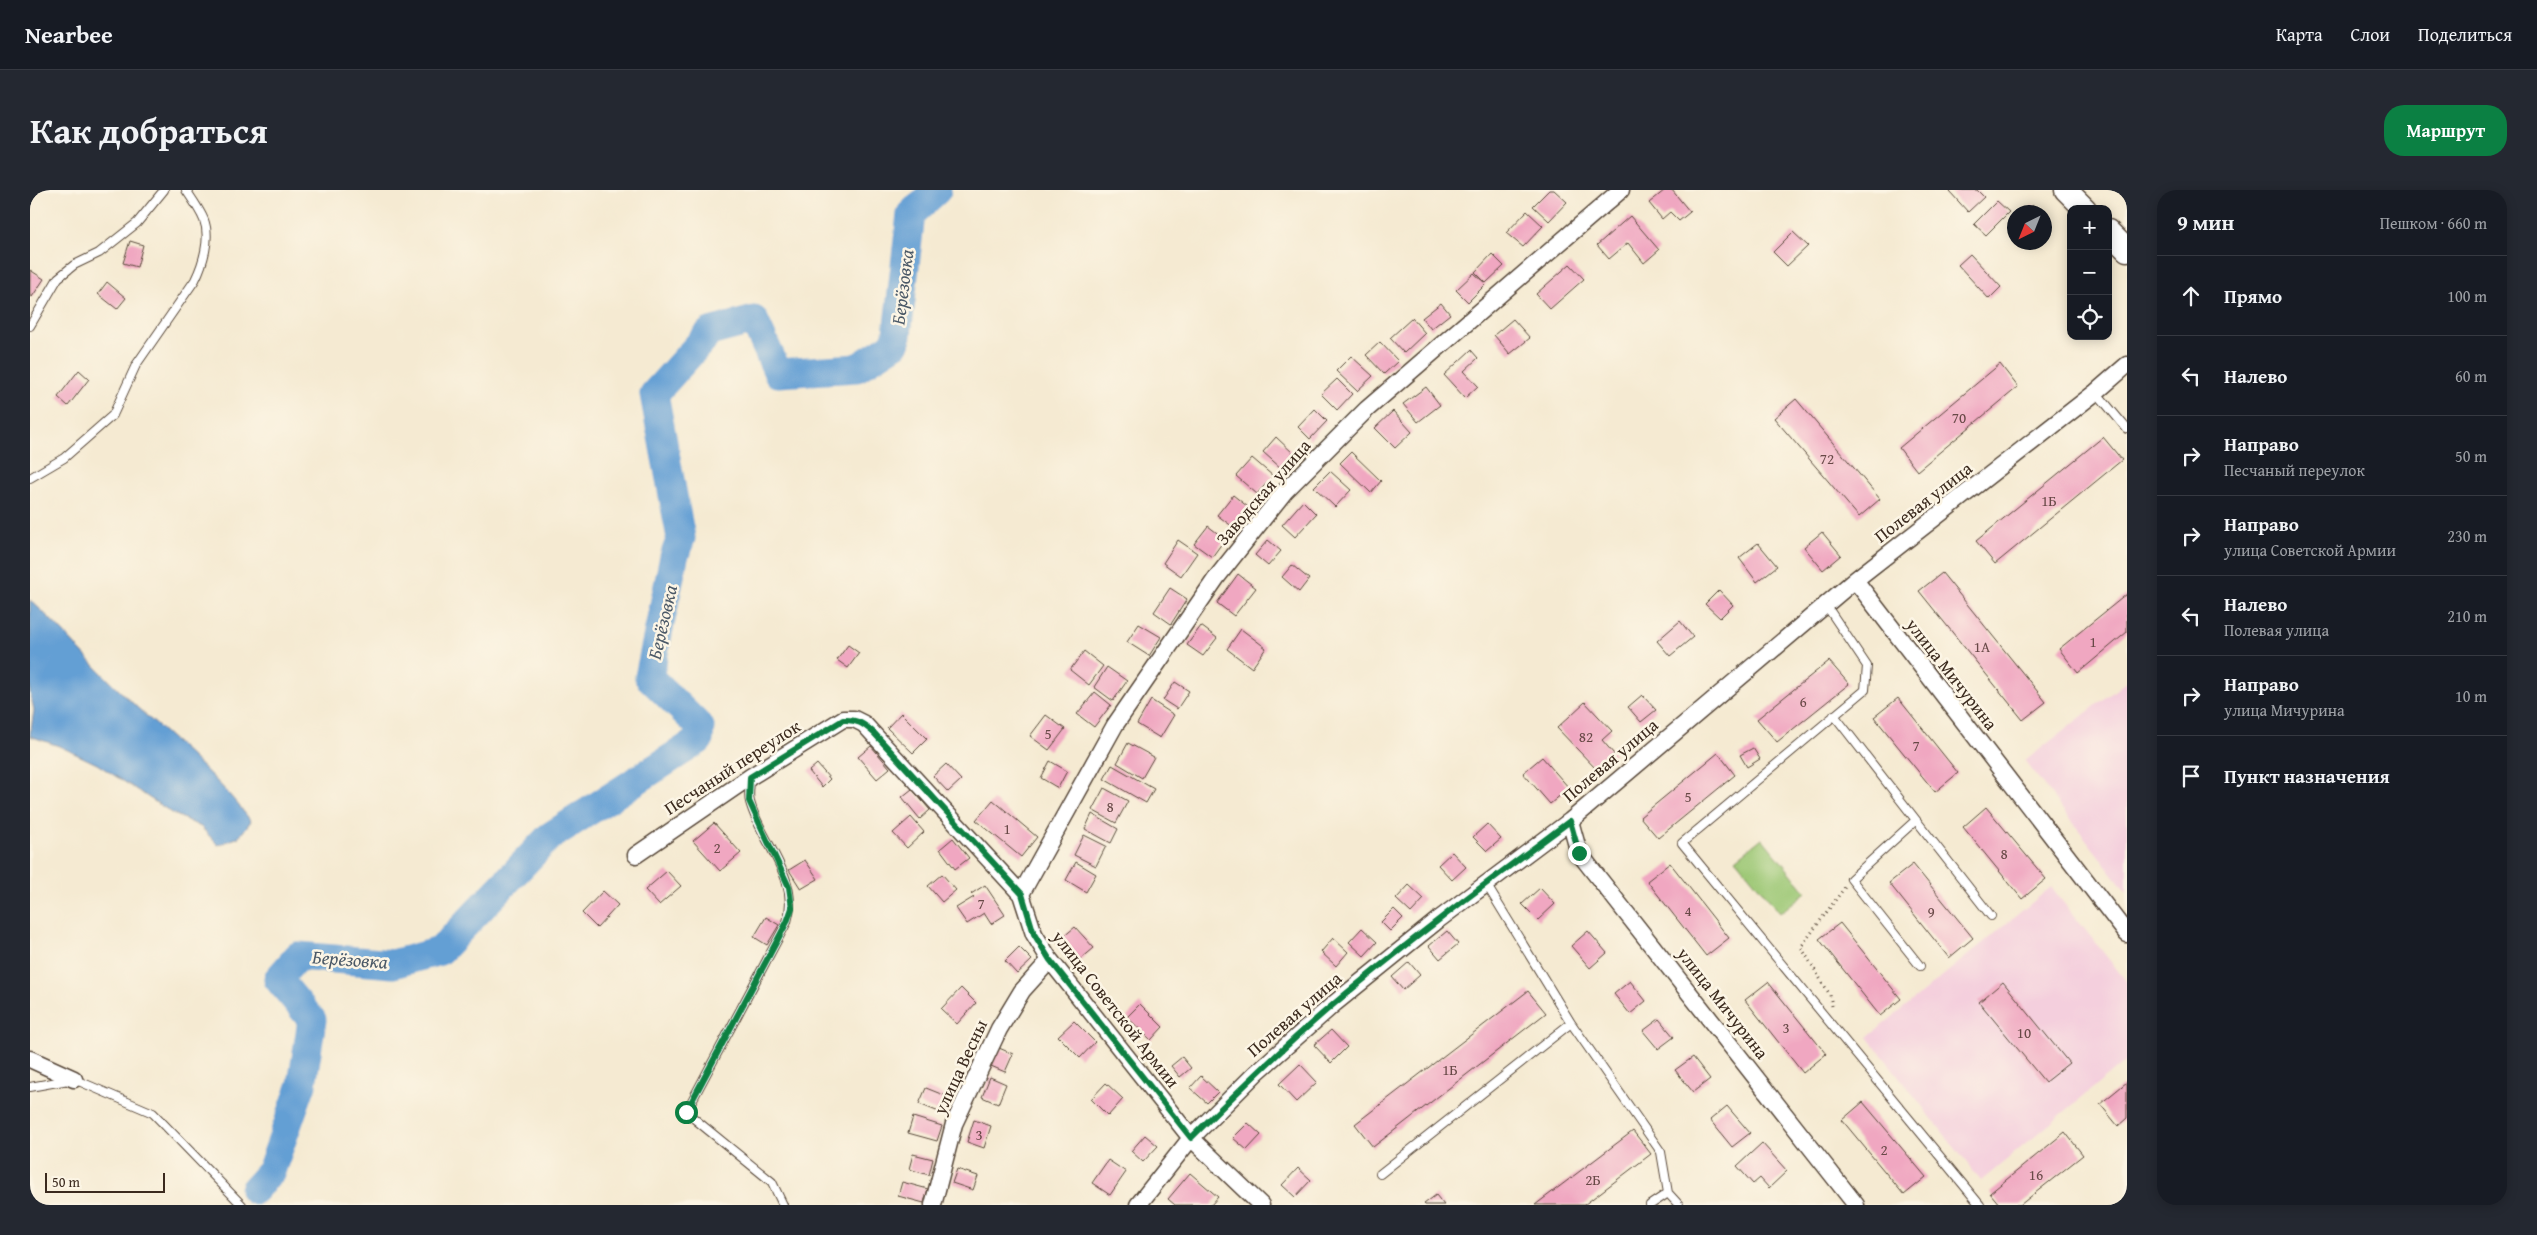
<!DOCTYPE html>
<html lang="ru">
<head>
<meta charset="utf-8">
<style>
  :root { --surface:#171b24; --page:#242831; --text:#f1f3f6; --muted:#9ea1a6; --line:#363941; --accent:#0b8043 }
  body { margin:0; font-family:"Gentium Book Plus",serif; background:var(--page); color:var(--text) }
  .controls { position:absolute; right:15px; top:15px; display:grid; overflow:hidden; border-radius:10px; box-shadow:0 2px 12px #0003 }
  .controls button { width:45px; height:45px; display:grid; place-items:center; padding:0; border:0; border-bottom:1px solid var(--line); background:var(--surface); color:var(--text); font:25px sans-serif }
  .compass { position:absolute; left:1977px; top:15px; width:45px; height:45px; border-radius:50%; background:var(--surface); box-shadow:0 2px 12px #0003; rotate:223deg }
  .scale { position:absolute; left:15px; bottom:12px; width:120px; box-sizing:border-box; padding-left:5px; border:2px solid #3b2a1e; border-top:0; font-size:14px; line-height:18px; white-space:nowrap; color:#3b2a1e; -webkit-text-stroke:4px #fcf5e5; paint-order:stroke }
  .stop { position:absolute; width:15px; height:15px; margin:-11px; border:4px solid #0b8043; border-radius:50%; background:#fff }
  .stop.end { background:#0b8043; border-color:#fff; box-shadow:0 1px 5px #0008 }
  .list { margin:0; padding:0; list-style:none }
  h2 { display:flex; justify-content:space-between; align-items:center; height:65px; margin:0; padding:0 20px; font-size:21px }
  h2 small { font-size:16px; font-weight:400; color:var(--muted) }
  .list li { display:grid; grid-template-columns:32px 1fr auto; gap:15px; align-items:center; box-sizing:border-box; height:80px; padding:0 20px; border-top:1px solid var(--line) }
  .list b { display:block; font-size:19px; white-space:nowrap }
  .list p { margin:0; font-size:16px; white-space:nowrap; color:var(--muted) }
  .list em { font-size:16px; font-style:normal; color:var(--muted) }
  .icon { flex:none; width:28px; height:28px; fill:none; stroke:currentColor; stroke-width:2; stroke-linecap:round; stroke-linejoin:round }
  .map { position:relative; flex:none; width:2097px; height:1015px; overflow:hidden; border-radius:20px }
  header { display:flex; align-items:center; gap:30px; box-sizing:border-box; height:70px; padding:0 25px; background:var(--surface); border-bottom:1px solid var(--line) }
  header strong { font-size:24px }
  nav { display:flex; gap:28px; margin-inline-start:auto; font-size:18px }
  .intro { display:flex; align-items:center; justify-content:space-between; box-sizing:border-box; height:120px; padding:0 30px }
  h1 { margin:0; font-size:35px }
  .button { padding:12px 22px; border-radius:20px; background:var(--accent); color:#fff; font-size:18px; font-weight:700 }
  main { display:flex; gap:30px; padding:0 30px }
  aside { flex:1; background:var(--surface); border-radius:20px; box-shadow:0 2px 12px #0003 }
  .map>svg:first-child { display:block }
  .built { fill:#f4cfdd }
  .green { fill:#9dc876; stroke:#6c794a }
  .water { fill:#649fd4; stroke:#506479 }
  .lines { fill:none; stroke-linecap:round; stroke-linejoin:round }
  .river { stroke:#649fd4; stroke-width:29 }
  .building { fill:#f0a7c1 }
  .service-casing { stroke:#574739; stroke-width:10 }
  .minor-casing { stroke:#574739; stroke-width:19 }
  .secondary-casing { stroke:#574739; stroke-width:25 }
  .path { stroke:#574739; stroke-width:3; stroke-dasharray:1 4; stroke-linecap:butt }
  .service { stroke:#fff; stroke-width:8 }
  .minor { stroke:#fff; stroke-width:16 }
  .secondary { stroke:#fff; stroke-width:22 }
  .route { stroke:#0b8043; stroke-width:6 }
  .labels { text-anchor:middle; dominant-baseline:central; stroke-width:5; stroke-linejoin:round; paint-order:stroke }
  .number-label { font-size:15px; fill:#684947 }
  .street-label { font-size:18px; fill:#3b2a1e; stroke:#fcf5e5 }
  .water-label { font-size:19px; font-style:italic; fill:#4b5967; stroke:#fcf5e5 }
</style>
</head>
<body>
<header>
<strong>Nearbee</strong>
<nav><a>Карта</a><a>Слои</a><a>Поделиться</a></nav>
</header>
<div class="intro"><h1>Как добраться</h1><a class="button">Маршрут</a></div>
<main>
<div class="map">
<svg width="2097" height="1015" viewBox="0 0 2097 1015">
  <rect width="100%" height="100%" fill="#fcf5e5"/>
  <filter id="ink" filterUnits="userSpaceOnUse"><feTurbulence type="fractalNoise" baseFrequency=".02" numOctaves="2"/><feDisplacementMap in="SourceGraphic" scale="10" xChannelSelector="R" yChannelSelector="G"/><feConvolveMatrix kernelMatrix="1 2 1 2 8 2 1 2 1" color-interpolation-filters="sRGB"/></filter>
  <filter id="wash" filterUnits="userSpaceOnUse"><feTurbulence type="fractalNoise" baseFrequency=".0096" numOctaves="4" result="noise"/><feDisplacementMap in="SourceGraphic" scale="20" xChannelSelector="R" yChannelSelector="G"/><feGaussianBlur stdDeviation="1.12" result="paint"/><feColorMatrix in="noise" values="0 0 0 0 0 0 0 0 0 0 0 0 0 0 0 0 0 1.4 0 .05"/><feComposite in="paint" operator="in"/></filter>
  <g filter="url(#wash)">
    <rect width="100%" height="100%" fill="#f5ead2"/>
    <path class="built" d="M 2097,491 L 2097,702 L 1995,571 Z
      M 2021,697 L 2097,792 L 2097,870 L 1951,991 L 1838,847 Z"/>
    <path class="green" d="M 1732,648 L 1776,702 L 1750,723 L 1706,669 Z"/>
    <path class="water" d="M 0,410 C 32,438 59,472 91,502 C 135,545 184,581 221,631 L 209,647 L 188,655 L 171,637 L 144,624 L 67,574 L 29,556 L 0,546 L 4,520 L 0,502 Z"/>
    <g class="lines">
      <path class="river" d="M 224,1000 L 241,981 L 272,894 L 282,830 L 248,789 L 268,766 L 363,774 L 410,761 L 519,647 L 669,550 L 670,537 L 619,487 L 644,367 L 651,348 L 624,204 L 680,142 L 724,130 L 748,183 L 827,178 L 866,153 L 881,24 L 907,0"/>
    </g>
    <g id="blocks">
      <path class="building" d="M 1519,0 L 1524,0 L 1537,12 L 1519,31 L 1503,16 Z
        M 1635,0 L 1642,0 L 1660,22 L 1649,31 L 1640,22 L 1632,29 L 1619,13 Z
        M 1922,0 L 1947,0 L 1954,7 L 1938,22 L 1920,2 Z
        M 1967,11 L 1979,22 L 1956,45 L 1944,34 Z
        M 2003,15 L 2010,22 L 1996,22 Z
        M 1497,21 L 1513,36 L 1493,57 L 1476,43 Z
        M 1600,26 L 1629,60 L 1614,73 L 1598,53 L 1579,69 L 1567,55 Z
        M 2014,27 L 2022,35 L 2014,42 Z
        M 1763,42 L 1778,56 L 1757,76 L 1743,62 Z
        M 100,51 L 113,55 L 107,77 L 93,73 Z
        M 1462,64 L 1474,76 L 1456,93 L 1445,82 Z
        M 1940,64 L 1971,97 L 1959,109 L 1928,75 Z
        M 1540,74 L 1554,89 L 1520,119 L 1506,104 Z
        M 0,80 L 14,89 L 2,107 L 0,106 Z
        M 1444,83 L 1456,94 L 1438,112 L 1426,100 Z
        M 77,92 L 96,108 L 87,119 L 68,104 Z
        M 1411,113 L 1420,124 L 1401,139 L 1392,128 Z
        M 1382,128 L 1395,143 L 1374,163 L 1360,148 Z
        M 1483,129 L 1500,148 L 1480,164 L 1464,145 Z
        M 1350,152 L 1368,171 L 1354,184 L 1336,165 Z
        M 1441,160 L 1448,168 L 1434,181 L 1448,196 L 1435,208 L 1414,185 Z
        M 1321,166 L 1343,186 L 1327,201 L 1306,181 Z
        M 1970,174 L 1988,197 L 1887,281 L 1869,258 Z
        M 49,180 L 59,189 L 38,216 L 28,207 Z
        M 1307,189 L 1322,204 L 1307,220 L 1291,204 Z
        M 1396,197 L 1410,215 L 1388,232 L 1373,214 Z
        M 1766,209 L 1850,309 L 1829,327 L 1744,228 Z
        M 1285,219 L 1297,231 L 1280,249 L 1268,237 Z
        M 1363,221 L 1382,242 L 1365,258 L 1345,238 Z
        M 1246,247 L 1264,264 L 1252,279 L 1233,262 Z
        M 2073,247 L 2092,270 L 1965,374 L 1946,351 Z
        M 1321,262 L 1351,291 L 1341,303 L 1310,273 Z
        M 1222,268 L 1243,286 L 1227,304 L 1206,286 Z
        M 1300,281 L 1321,300 L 1305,317 L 1284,297 Z
        M 1203,305 L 1218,317 L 1203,337 L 1187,325 Z
        M 1273,311 L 1286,324 L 1265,347 L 1252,335 Z
        M 1178,336 L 1195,349 L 1182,367 L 1164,354 Z
        M 1792,342 L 1811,365 L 1793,380 L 1774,357 Z
        M 1148,350 L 1167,363 L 1151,386 L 1133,373 Z
        M 1238,350 L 1251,361 L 1238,376 L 1225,365 Z
        M 1728,353 L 1747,376 L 1727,392 L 1709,368 Z
        M 1262,375 L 1279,389 L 1269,402 L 1252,387 Z
        M 1912,383 L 2016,512 L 1993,530 L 1889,401 Z
        M 1208,384 L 1226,398 L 1204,426 L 1187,413 Z
        M 1140,398 L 1157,409 L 1141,434 L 1124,422 Z
        M 1689,400 L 1703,415 L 1690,428 L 1675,414 Z
        M 2097,404 L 2097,442 L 2048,483 L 2029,459 Z
        M 1650,431 L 1663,447 L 1640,466 L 1627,451 Z
        M 1109,434 L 1131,447 L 1119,466 L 1097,452 Z
        M 1171,436 L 1187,448 L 1173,466 L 1157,455 Z
        M 1211,439 L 1236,458 L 1222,478 L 1197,459 Z
        M 818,455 L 829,463 L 818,478 L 807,470 Z
        M 1054,461 L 1073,476 L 1059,495 L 1040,480 Z
        M 1799,471 L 1819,494 L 1747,552 L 1727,529 Z
        M 1077,477 L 1097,491 L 1083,511 L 1064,497 Z
        M 1145,492 L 1159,501 L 1147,519 L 1133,510 Z
        M 1065,502 L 1081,515 L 1064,537 L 1047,524 Z
        M 1612,505 L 1626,520 L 1611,532 L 1598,517 Z
        M 1868,508 L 1928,583 L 1905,602 L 1844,527 Z
        M 1121,510 L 1144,525 L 1130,548 L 1107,534 Z
        M 1555,512 L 1582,541 L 1572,550 L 1584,564 L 1567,580 L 1527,538 Z
        M 871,523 L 897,549 L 883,563 L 857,538 Z
        M 1016,525 L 1035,539 L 1019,560 L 1000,546 Z
        M 1098,553 L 1124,567 L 1112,588 L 1087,573 Z
        M 841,556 L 860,578 L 847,589 L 828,567 Z
        M 1723,558 L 1730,569 L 1717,577 L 1710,565 Z
        M 1688,563 L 1705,585 L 1628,648 L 1610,627 Z
        M 1512,567 L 1539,598 L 1520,614 L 1493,583 Z
        M 1020,571 L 1037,581 L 1028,598 L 1011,588 Z
        M 787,574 L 800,589 L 792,597 L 779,581 Z
        M 916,574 L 931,590 L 918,602 L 903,586 Z
        M 1082,575 L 1124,599 L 1116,613 L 1074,589 Z
        M 1074,598 L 1098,611 L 1086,633 L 1062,620 Z
        M 882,599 L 900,620 L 890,629 L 872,607 Z
        M 963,610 L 1007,647 L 991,667 L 946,630 Z
        M 1956,617 L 2016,689 L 1992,709 L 1933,637 Z
        M 1062,624 L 1088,639 L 1081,653 L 1055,639 Z
        M 881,627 L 894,642 L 877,658 L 863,643 Z
        M 684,633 L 711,663 L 690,681 L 663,651 Z
        M 1457,634 L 1471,649 L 1457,661 L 1443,647 Z
        M 1054,645 L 1076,656 L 1066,676 L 1044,665 Z
        M 923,648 L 939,668 L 925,679 L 910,659 Z
        M 1422,662 L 1436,677 L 1422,690 L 1408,675 Z
        M 775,670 L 788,689 L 771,699 L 759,680 Z
        M 1046,672 L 1066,684 L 1056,702 L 1036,690 Z
        M 1640,673 L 1699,748 L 1676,766 L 1617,691 Z
        M 1883,674 L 1943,748 L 1919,768 L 1859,693 Z
        M 637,681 L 651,696 L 629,715 L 615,700 Z
        M 912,684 L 926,700 L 912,712 L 898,696 Z
        M 955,695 L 975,725 L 961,734 L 954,723 L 937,734 L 926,718 L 944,707 L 941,704 Z
        M 1379,695 L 1394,709 L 1381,723 L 1366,709 Z
        M 1510,698 L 1525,714 L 1508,730 L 1492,714 Z
        M 573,701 L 588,715 L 567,738 L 552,723 Z
        M 1364,719 L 1373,728 L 1360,741 L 1351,732 Z
        M 736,727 L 749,735 L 737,755 L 724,747 Z
        M 1810,733 L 1871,809 L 1850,826 L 1789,749 Z
        M 1045,737 L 1064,758 L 1045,774 L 1027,752 Z
        M 1332,738 L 1347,752 L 1334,766 L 1319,752 Z
        M 1417,741 L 1428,754 L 1410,769 L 1399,756 Z
        M 1558,741 L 1577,763 L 1560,778 L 1541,756 Z
        M 1303,748 L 1318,762 L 1306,776 L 1291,762 Z
        M 989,757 L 1002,770 L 987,784 L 975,771 Z
        M 1379,772 L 1390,785 L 1373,800 L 1362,787 Z
        M 1600,791 L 1616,811 L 1600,824 L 1584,804 Z
        M 1738,792 L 1796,864 L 1773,883 L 1715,810 Z
        M 1973,792 L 2039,873 L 2015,892 L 1949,812 Z
        M 931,798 L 946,813 L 927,834 L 911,819 Z
        M 1498,801 L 1516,823 L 1343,957 L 1325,934 Z
        M 1110,814 L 1133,837 L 1121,850 L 1097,827 Z
        M 1629,829 L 1644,847 L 1628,859 L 1613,841 Z
        M 1044,831 L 1065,852 L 1050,868 L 1028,846 Z
        M 1301,840 L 1317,857 L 1301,873 L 1284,855 Z
        M 969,858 L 983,864 L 975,882 L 961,876 Z
        M 1152,867 L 1161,878 L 1150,887 L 1141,876 Z
        M 1663,867 L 1680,889 L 1663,902 L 1645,880 Z
        M 1270,874 L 1287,892 L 1266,912 L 1249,894 Z
        M 1171,886 L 1188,902 L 1177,913 L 1160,898 Z
        M 960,887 L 976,894 L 968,914 L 952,907 Z
        M 2097,892 L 2097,928 L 2088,936 L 2070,914 Z
        M 1076,893 L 1093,909 L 1078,926 L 1061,909 Z
        M 896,898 L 926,910 L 919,926 L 889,914 Z
        M 1833,912 L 1896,987 L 1874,1005 L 1812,930 Z
        M 1697,916 L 1720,943 L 1702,957 L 1680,930 Z
        M 883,927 L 912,936 L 907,951 L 878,943 Z
        M 944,930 L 961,936 L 954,958 L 937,952 Z
        M 1218,933 L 1231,945 L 1217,960 L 1203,948 Z
        M 1603,941 L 1621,964 L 1554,1015 L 1505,1015 Z
        M 2035,942 L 2053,965 L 1990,1015 L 1970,1015 L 1960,1003 Z
        M 1115,945 L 1128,956 L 1113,972 L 1101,961 Z
        M 1732,953 L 1757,981 L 1739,998 L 1730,988 L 1723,994 L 1707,976 Z
        M 883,964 L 903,969 L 899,985 L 879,979 Z
        M 1078,970 L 1096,982 L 1080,1005 L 1062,993 Z
        M 1268,978 L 1281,990 L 1265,1007 L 1252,995 Z
        M 927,979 L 948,986 L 943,1000 L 922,993 Z
        M 1160,983 L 1188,1007 L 1181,1015 L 1145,1015 L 1138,1009 Z
        M 872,992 L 898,999 L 894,1013 L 868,1006 Z
        M 1406,1005 L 1414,1015 L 1395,1015 L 1394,1014 Z"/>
    </g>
  </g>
  <g filter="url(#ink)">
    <use href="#blocks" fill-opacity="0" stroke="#574739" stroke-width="1"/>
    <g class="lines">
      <defs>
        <path id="service" d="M 0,136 L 28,88 L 44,75 L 69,63 L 107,33 L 134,0
          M 2066,202 L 2097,239
          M 0,288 L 34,268 L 83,225 L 106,175 L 165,90 C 173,74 181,48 174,30 C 170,20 162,9 156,0
          M 1796,415 L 1837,476 L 1835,500 L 1652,653 L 1950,1015
          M 1804,525 L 1961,726
          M 720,589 C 720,596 718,606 720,612 C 731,653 771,688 757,732 L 656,922 L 742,992 L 753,1015
          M 1886,630 L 1821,689 L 1890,776
          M 1456,694 L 1541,833 L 1631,962 L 1638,1003 L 1649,1015
          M 0,897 L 44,889 L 123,923 L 212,1015
          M 1350,984 L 1541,833
          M 1620,1015 L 1638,1003"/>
        <path id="minor" d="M 1825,390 L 2097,744
          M 1540,631 L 1549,663 L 1826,1015
          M 606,665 L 720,587 L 813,529 L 824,529 L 834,534 L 991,704 L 1004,744 L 1020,770 L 1161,948 L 1231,1015
          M 991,704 L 1085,535 L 1187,387 L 1255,301 L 1337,219 L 1591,0
          M 0,869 L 44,889
          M 903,1015 L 924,934 L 969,839 L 992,801 L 1020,770
          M 1108,1015 L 1161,948 L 1226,883 L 1305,813 L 1408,730 L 1540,631 L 1825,390 L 2066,202 L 2097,175"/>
        <path id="secondary" d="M 2036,0 L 2055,19
          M 2078,41 L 2097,60"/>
      </defs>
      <use href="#service" class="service-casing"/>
      <use href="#minor" class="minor-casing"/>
      <use href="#secondary" class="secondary-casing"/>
      <path class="path" d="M 1802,816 L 1800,805 L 1771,757 L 1815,697"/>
      <use href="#service" class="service"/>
      <use href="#minor" class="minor"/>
      <use href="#secondary" class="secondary"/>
    </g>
  </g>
  <g class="lines" filter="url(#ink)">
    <path class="route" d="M 656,922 L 757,732 L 762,718 L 759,697 L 719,611 L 720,587 L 813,530 C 827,529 834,534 844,543 L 992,704 L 1004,744 L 1020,770 L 1161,948 C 1208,901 1255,855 1305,813 C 1381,749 1461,690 1540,631 L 1549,663"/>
  </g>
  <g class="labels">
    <g class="number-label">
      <text x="1929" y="227">70</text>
      <text x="1797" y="268">72</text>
      <text x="2019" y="310">1Б</text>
      <text x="2063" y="451">1</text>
      <text x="1952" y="456">1А</text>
      <text x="1773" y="511">6</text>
      <text x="1018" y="543">5</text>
      <text x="1556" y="546">82</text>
      <text x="1886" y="555">7</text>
      <text x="1658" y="606">5</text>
      <text x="1080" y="616">8</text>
      <text x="977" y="638">1</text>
      <text x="687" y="657">2</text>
      <text x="1974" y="663">8</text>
      <text x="951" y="713">7</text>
      <text x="1658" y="720">4</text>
      <text x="1901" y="721">9</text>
      <text x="1756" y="837">3</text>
      <text x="1994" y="842">10</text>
      <text x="1420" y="879">1Б</text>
      <text x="949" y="944">3</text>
      <text x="1854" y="959">2</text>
      <text x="2006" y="984">16</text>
      <text x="1563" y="989">2Б</text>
    </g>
    <g class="street-label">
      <text transform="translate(1233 302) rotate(-49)">Заводская улица</text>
      <text transform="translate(1893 312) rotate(-38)">Полевая улица</text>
      <text transform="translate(1922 484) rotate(52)">улица Мичурина</text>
      <text transform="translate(1580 570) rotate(-40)">Полевая улица</text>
      <text transform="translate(702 577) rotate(-33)">Песчаный переулок</text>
      <text transform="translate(1693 813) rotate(52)">улица Мичурина</text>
      <text transform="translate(1086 819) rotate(52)">улица Советской Армии</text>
      <text transform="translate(1264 824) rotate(-41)">Полевая улица</text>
      <text transform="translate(930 877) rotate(-65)">улица Весны</text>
    </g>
    <g class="water-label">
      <text transform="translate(872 97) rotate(-83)">Берёзовка</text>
      <text transform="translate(632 432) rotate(-77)">Берёзовка</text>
      <text transform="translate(320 769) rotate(4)">Берёзовка</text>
    </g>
  </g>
</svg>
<div class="controls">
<button>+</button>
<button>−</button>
<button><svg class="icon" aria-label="locate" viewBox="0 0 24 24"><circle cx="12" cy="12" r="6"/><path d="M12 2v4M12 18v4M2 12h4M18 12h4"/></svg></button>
</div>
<svg class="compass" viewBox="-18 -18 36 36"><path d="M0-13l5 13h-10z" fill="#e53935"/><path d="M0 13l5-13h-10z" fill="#9ea1a6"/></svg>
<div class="scale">50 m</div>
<div class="stop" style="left:656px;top:922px"></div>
<div class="stop end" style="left:1549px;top:663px"></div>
</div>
<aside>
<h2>9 мин<small>Пешком · 660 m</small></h2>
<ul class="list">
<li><svg class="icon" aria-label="ahead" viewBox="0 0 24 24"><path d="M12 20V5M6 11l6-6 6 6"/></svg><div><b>Прямо</b></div><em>100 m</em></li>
<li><svg class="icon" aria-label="left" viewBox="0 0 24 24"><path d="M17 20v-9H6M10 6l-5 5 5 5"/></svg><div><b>Налево</b></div><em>60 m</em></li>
<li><svg class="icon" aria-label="right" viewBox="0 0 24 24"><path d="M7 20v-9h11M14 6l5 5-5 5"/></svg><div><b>Направо</b><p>Песчаный переулок</p></div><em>50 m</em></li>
<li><svg class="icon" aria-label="right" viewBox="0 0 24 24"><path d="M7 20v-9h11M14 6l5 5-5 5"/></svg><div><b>Направо</b><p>улица Советской Армии</p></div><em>230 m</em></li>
<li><svg class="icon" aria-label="left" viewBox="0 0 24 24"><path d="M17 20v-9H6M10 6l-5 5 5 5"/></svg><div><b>Налево</b><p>Полевая улица</p></div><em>210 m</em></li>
<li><svg class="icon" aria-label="right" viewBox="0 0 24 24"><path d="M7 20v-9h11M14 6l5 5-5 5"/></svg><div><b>Направо</b><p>улица Мичурина</p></div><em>10 m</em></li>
<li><svg class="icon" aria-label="arrive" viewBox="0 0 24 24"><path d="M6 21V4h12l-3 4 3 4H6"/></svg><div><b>Пункт назначения</b></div></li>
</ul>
</aside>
</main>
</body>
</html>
